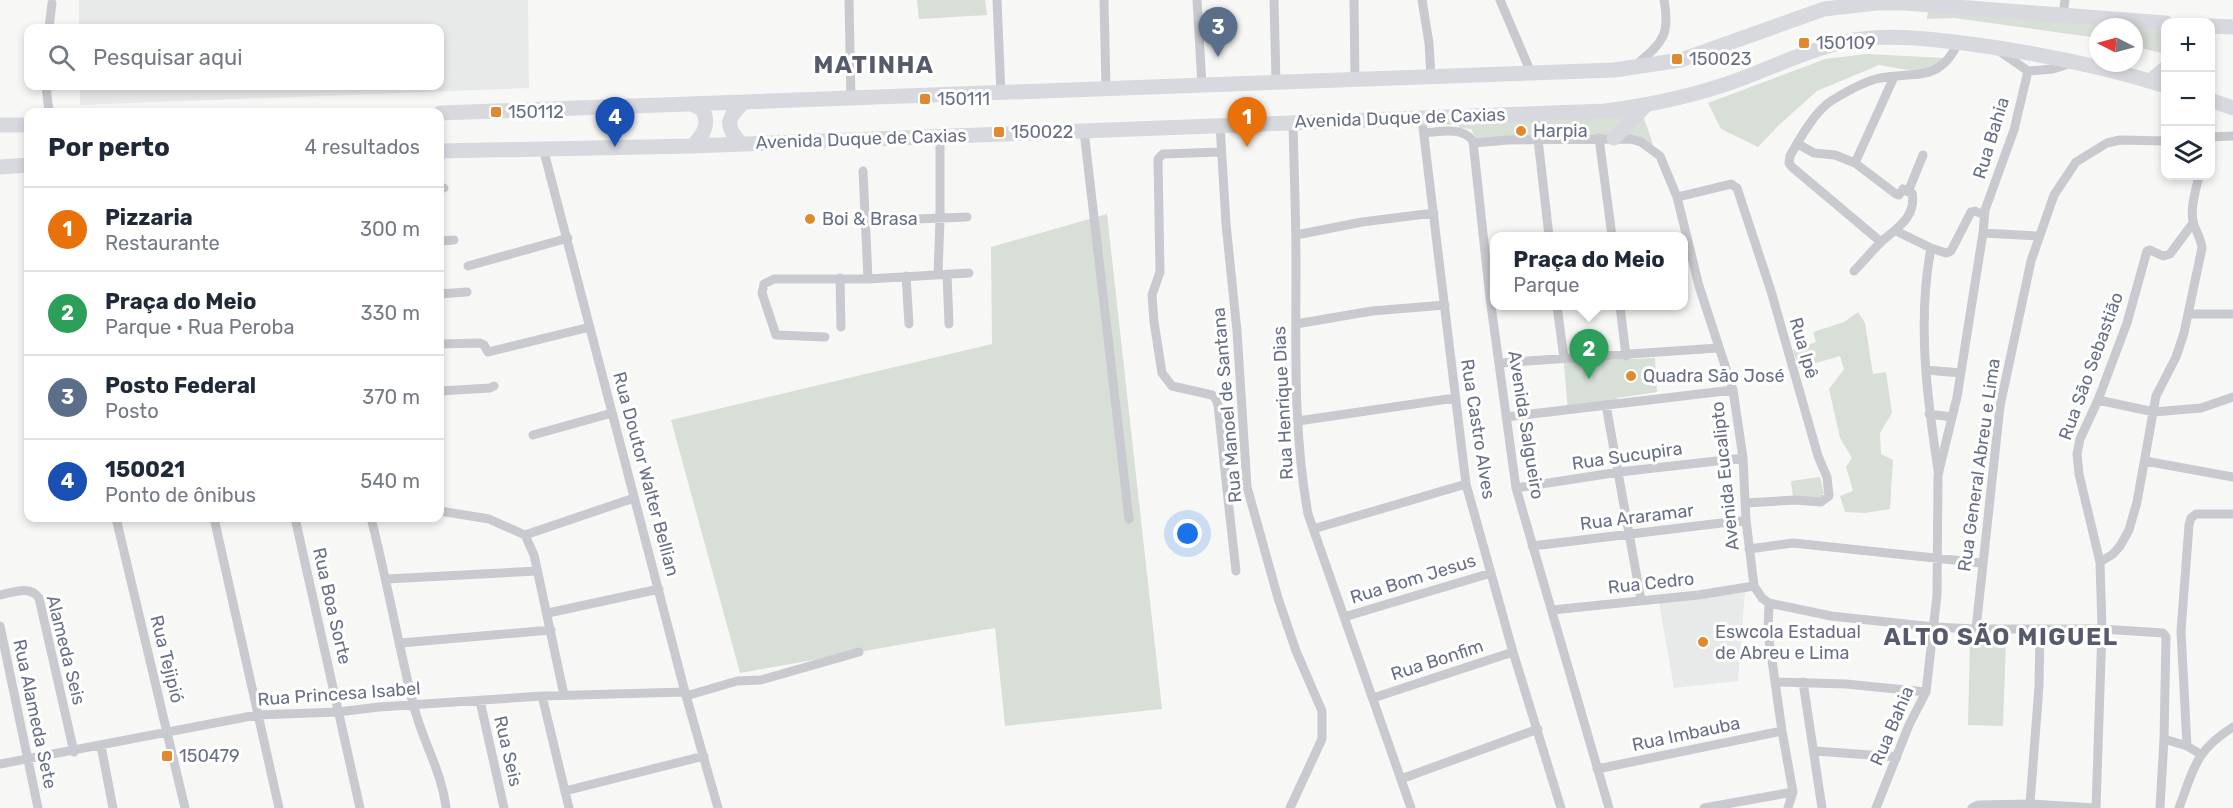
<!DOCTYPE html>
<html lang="pt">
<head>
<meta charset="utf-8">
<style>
  :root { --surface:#fff; --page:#f2f2f3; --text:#1f2937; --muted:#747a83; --line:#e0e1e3; --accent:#765432 }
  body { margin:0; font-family:Rubik,sans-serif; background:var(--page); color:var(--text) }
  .controls { position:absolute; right:18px; top:18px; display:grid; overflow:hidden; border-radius:12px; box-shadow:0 3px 9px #0003 }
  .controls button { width:54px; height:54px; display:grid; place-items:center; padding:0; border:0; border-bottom:2px solid var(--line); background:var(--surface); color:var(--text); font:30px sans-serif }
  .compass { position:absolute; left:2089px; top:18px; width:54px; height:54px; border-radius:50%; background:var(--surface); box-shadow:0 3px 9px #0003; rotate:276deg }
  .you { position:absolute; left:1188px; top:534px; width:21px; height:21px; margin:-15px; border:4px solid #fff; border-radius:50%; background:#1a73e8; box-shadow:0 0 0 9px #1a73e833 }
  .badge { display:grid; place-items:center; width:39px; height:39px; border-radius:50%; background:var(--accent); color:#fff; font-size:20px; font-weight:700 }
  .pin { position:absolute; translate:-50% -50px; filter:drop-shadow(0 2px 3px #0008) }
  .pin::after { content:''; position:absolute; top:32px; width:21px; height:18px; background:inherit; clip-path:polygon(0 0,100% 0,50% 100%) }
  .popup { position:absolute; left:1490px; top:232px; width:198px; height:78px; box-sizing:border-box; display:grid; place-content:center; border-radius:12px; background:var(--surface); filter:drop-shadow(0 2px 4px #0005); font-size:20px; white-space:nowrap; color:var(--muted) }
  .popup b { font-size:22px; color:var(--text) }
  .popup::after { content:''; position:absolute; left:50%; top:100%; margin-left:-12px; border:12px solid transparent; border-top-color:var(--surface) }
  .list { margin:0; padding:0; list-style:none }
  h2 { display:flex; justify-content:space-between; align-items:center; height:78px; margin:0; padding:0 24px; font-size:26px }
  h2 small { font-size:20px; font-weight:400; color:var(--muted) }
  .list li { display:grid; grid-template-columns:39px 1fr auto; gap:18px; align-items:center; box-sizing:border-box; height:84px; padding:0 24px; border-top:2px solid var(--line) }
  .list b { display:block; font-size:22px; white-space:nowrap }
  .list p { margin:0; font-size:20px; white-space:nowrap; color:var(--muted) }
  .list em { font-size:20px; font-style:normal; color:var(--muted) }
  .icon { flex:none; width:33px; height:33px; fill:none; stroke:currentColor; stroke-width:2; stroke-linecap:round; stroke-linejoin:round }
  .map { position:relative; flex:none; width:2233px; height:808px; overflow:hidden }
  .search { position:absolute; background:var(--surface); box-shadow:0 3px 9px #0003; left:24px; top:24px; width:420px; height:66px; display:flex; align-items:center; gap:15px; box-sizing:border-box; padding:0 21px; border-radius:12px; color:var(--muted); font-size:22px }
  .panel { position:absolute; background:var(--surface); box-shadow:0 3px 9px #0003; left:24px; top:108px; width:420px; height:414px; border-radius:12px }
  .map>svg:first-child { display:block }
  .built { fill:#e8e9e9 }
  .green { fill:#d7dfd6 }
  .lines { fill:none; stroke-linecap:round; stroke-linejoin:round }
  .minor { stroke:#c9cacf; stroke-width:9 }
  .trunk { stroke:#d8d9df; stroke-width:15 }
  .poi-dot { fill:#e1892d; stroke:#fff; stroke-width:2 }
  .labels { text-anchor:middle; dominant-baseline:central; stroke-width:6; stroke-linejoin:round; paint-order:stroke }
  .poi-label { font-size:18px; fill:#677086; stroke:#fff; text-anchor:start }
  .street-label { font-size:18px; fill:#677086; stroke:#fff }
  .district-label { font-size:24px; font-weight:bold; letter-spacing:1.5px; fill:#555b6b; stroke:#fff }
</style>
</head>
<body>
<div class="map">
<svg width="2233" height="808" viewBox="0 0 2233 808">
  <rect width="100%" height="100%" fill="#f7f8f5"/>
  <path class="built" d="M 79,0 L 528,0 L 529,88 L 80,105 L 80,86 L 440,86 L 440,28 L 79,28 Z
    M 1745,592 L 1738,681 L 1674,688 L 1659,603 Z"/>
  <path class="green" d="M 917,0 L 985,0 L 987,15 L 919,19 Z
    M 1928,10 L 2165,29 L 2165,54 L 2134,46 L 2134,27 L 2098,27 L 2098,38 L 1954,18 L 1927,19 Z
    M 1866,54 L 1946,58 L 1941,71 L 1908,70 L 1879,65 L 1817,91 L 1780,124 L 1758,147 L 1721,129 L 1708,103 L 1825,59 Z
    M 1643,115 L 1654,148 L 1632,136 L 1476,138 L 1471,129 L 1459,128 L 1459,124 Z
    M 1107,214 L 1162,709 L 1005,726 L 995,628 L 740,673 L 671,420 L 992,344 L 991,247 Z
    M 1858,312 L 1865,323 L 1873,374 L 1886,372 L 1892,413 L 1880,433 L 1881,454 L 1893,460 L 1890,509 L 1865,513 L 1845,512 L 1840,496 L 1853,491 L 1846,467 L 1852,458 L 1840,438 L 1829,389 L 1844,369 L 1840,356 L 1799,368 L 1793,350 L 1816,342 L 1813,332 L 1844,322 Z
    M 1563,355 L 1609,355 L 1610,360 L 1655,358 L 1657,392 L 1617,398 L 1617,402 L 1568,410 Z
    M 1820,477 L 1824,493 L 1820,498 L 1793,498 L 1791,481 Z
    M 1970,641 L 2006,642 L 2003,726 L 1968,725 Z"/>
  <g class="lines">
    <path class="minor" d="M 849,0 L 851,100
      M 997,0 L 1001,94
      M 1104,0 L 1106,89
      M 1197,0 L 1202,85
      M 1274,0 L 1276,82
      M 1354,0 L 1355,79
      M 1422,0 L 1429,43 L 1431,77
      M 1500,0 L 1532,75
      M 2063,16 L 2065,0
      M 49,28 L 52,3
      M 1998,50 L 2028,71 L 2053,69 L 2072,63
      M 1635,66 C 1661,43 1671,37 1664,0
      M 46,86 L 49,112
      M 1535,113 L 1549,236
      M 1293,122 C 1294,169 1296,217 1296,264 C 1296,348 1293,431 1308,514 L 1411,808
      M 1220,125 L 1226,224 L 1237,331 L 1247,487 L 1278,598 L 1296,651 L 1322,711 L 1322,739 L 1290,808
      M 1423,128 L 1466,484 L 1513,652 L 1561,808
      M 1084,131 L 1129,519
      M 1424,133 C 1440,132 1462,126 1473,141 L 1490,298 L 1516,488 L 1609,808
      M 2210,137 L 2233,136
      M 1599,138 L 1612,236
      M 1473,143 L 1508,140 L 1631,139 L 1641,142 L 1660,156 L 1677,197 L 1699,286 L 1733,390 L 1743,458 L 1746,520 L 1754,586 L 1762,598 L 1769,603 L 1768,632 L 1782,731 L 1793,792 L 1788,808
      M 1798,144 L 1814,153 L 1835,155 L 1855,163 L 1896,194 L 1899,195 L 1903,189 L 1908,192
      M 543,148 L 685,692 L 718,808
      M 1221,152 L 1163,154 L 1158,159 L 1160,272 L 1152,295 L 1154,322 L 1162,373 L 1172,386 L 1212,395 L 1216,399 L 1218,405 L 1227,490 L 1247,487
      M 1855,163 L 1894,77
      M 863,171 L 868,279
      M 440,189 L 444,188
      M 1677,197 L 1731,184 L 1737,188 L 1771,291 L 1818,456 L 1827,477 L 1829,496 L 1821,502 L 1795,500 L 1745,503
      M 866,221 L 967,217
      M 1896,231 L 1931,248 L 1946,253 L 1951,251 L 1971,212 L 1975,211 L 1984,215
      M 1983,233 L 2038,236
      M 1296,235 L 1362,222 L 1434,213
      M 440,241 L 454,240
      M 1881,242 L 1792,167 L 1789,163 L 1790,156 C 1799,140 1815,111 1831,101 C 1844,93 1861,83 1876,79 C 1913,70 1938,85 1958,43
      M 1931,248 C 1917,322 1927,397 1938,470
      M 468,266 L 568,238
      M 1854,271 C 1863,262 1871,252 1880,243 C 1895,229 1917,218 1912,193 L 1908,192 L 1923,155
      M 938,274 L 940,219 L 940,135
      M 947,274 L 949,324
      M 906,276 L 909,324
      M 840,278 L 841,327
      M 440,294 L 467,292
      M 1557,306 L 1564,358
      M 1620,306 L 1626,356
      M 2188,314 L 2233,314
      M 1296,324 L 1372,311 L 1445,305
      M 825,337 L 776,335 L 762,293 L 764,284 L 774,279 L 868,279 L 969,273
      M 440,344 L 480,343 L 484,345 L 488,352 L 590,327
      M 1500,363 L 1718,348
      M 1926,370 L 1961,373
      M 440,391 L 490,388 L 494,386
      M 2098,400 L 2154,412 L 2201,408 L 2233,397
      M 1606,405 L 1641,600
      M 1929,414 L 1952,417
      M 1506,417 L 1733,390
      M 1298,421 L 1455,398
      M 533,435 L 612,413
      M 2145,461 L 2233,477
      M 1516,488 L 1619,472 L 1743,458
      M 1227,490 L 1236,571
      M 440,511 L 489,519 L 525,535 L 534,555 L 564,695
      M 116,518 L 185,808
      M 214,518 L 279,808
      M 295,518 L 360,808
      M 371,518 C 387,580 398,644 414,707 C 423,742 442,772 446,808
      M 1313,529 L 1466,484
      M 525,535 L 634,498
      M 1532,546 L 1746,520
      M 1749,549 L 1793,543 L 1982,563
      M 2100,562 L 2113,554 L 2120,546 L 2129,530 L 2137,502 L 2156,396 L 2176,357 L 2184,333 L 2202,248 C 2201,239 2197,233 2194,225 C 2189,210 2196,190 2199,176
      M 387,579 L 537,571
      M 0,595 C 14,592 30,585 39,598 L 74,752
      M 1769,603 L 1831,616 L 1934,627 L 1976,629 L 2102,629 L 2163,633 L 2166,637 L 2164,739 L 2160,808
      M 1552,610 L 1698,595 L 1754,586
      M 548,613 L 659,589
      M 1344,617 L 1491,573
      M 0,626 L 38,808
      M 1976,629 L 2000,406 L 2031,261 L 2054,195 L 2076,162 L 2107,143 L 2120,140 L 2166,141
      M 401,643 L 551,630
      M 1776,682 L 1846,684 L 1926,692
      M 1803,682 L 1822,808
      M 542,696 L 569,808
      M 686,696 L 737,681 L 761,680 L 859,652
      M 1373,698 L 1513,652
      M 480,701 L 504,808
      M 2164,739 L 2187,746 L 2200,754
      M 101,746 L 113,808
      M 2187,746 L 2181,631 L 2189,525 L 2191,518 L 2196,514 L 2233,514
      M 1815,751 L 1897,757
      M 0,764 L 257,715 L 338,712 L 379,707 L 542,696 L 685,692
      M 1597,769 L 1782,731
      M 1401,779 L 1538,729
      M 565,791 L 704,756
      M 2030,804 L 2039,686 L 2040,629
      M 1704,808 L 1793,792
      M 1876,808 L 1909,725 L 1926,692 L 1937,595 L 1938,475 L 1957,397 L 1983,233 L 1985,210 L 2014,130 L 2028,71
      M 1972,808 L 1978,805 L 2030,804 L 2096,808
      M 2096,808 L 2102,629 L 2100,562 L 2079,474 L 2077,454 L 2080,439 L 2098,400 L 2127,323 L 2147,251 L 2150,250 L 2163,256 L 2170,254 L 2193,223
      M 2179,808 C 2194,768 2195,751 2233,727"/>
    <path class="trunk" d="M 2210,26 L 2233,27
      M 2150,81 L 2166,68
      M 2210,100 L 2233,108
      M 440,113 L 1614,70 L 1681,60 L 1824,9 L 1876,3 L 1904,3 L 2166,23
      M 0,125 L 28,125
      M 1614,138 L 1646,105
      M 741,144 C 725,126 726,119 743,103
      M 692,146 C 703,136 710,125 703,110 L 692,104
      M 440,151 L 692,146 L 1605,111 C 1651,105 1694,96 1738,80 C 1773,67 1808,50 1844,42 C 1886,33 1929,39 1971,44 C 2037,53 2102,66 2166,86
      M 0,167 L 28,165"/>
  </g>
  <g class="poi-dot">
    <rect x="1798" y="37" width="12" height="12" rx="3"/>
    <rect x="1671" y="53" width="12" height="12" rx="3"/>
    <rect x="919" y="93" width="12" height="12" rx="3"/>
    <rect x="490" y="106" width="12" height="12" rx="3"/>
    <circle cx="1521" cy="131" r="6"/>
    <rect x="993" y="126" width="12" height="12" rx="3"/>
    <circle cx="810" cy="219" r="6"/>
    <circle cx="1631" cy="376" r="6"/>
    <circle cx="1703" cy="642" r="6"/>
    <rect x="161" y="750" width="12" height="12" rx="3"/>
  </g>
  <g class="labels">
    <g class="poi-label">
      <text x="1816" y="43">150109</text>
      <text x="1689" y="59">150023</text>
      <text x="937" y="99">150111</text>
      <text x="508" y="112">150112</text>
      <text x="1533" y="131">Harpia</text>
      <text x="1011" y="132">150022</text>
      <text x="822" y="219">Boi &amp; Brasa</text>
      <text x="1643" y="376">Quadra São José</text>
      <text x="1715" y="632">Eswcola Estadual<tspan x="1715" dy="21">de Abreu e Lima</tspan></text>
      <text x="179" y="756">150479</text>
    </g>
    <g class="street-label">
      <text transform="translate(1400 118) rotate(-2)">Avenida Duque de Caxias</text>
      <text transform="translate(1991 138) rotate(-73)">Rua Bahia</text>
      <text transform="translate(861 139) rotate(-2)">Avenida Duque de Caxias</text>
      <text transform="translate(1804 348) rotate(74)">Rua Ipê</text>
      <text transform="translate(2091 366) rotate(-70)">Rua São Sebastião</text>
      <text transform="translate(1283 403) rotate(-93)">Rua Henrique Dias</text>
      <text transform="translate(1227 405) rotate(-95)">Rua Manoel de Santana</text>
      <text transform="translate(1526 425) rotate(81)">Avenida Salgueiro</text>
      <text transform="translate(1478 429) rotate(81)">Rua Castro Alves</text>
      <text transform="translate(1627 456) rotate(-8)">Rua Sucupira</text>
      <text transform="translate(1979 465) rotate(-82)">Rua General Abreu e Lima</text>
      <text transform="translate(646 474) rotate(75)">Rua Doutor Walter Bellian</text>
      <text transform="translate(1725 476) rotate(-96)">Avenida Eucalipto</text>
      <text transform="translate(1637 517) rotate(-7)">Rua Araramar</text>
      <text transform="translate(1413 579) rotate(-17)">Rua Bom Jesus</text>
      <text transform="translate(1651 583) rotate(-6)">Rua Cedro</text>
      <text transform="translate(332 606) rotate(77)">Rua Boa Sorte</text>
      <text transform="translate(66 650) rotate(76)">Alameda Seis</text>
      <text transform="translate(167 659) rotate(76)">Rua Tejipió</text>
      <text transform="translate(1437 660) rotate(-18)">Rua Bonfim</text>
      <text transform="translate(339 694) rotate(-4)">Rua Princesa Isabel</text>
      <text transform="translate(35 714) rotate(78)">Rua Alameda Sete</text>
      <text transform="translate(1892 726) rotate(-67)">Rua Bahia</text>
      <text transform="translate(1686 734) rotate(-12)">Rua Imbauba</text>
      <text transform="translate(508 751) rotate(77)">Rua Seis</text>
    </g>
    <g class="district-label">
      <text x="874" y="65">MATINHA</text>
      <text x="2001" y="637">ALTO SÃO MIGUEL</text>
    </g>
  </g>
</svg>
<div class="controls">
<button>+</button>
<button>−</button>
<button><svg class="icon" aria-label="layers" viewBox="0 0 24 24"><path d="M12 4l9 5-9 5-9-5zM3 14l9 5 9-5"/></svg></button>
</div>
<svg class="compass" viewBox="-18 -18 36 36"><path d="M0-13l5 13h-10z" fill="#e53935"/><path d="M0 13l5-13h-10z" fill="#747a83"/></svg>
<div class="you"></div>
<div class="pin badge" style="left:1247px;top:147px;background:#e8710a">1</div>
<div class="pin badge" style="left:1589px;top:379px;background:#2e9e5b">2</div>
<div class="popup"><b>Praça do Meio</b>Parque</div>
<div class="pin badge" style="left:1218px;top:57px;background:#5c6f8a">3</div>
<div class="pin badge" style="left:615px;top:147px;background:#1a4fb4">4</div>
<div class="search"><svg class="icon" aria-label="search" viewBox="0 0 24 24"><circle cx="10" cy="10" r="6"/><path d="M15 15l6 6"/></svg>Pesquisar aqui</div>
<section class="panel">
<h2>Por perto<small>4 resultados</small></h2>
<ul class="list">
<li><span class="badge" style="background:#e8710a">1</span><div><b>Pizzaria</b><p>Restaurante</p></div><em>300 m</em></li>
<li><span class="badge" style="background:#2e9e5b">2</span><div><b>Praça do Meio</b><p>Parque · Rua Peroba</p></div><em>330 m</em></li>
<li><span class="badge" style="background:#5c6f8a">3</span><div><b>Posto Federal</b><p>Posto</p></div><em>370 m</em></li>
<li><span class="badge" style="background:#1a4fb4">4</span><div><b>150021</b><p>Ponto de ônibus</p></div><em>540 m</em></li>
</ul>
</section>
</div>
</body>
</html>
